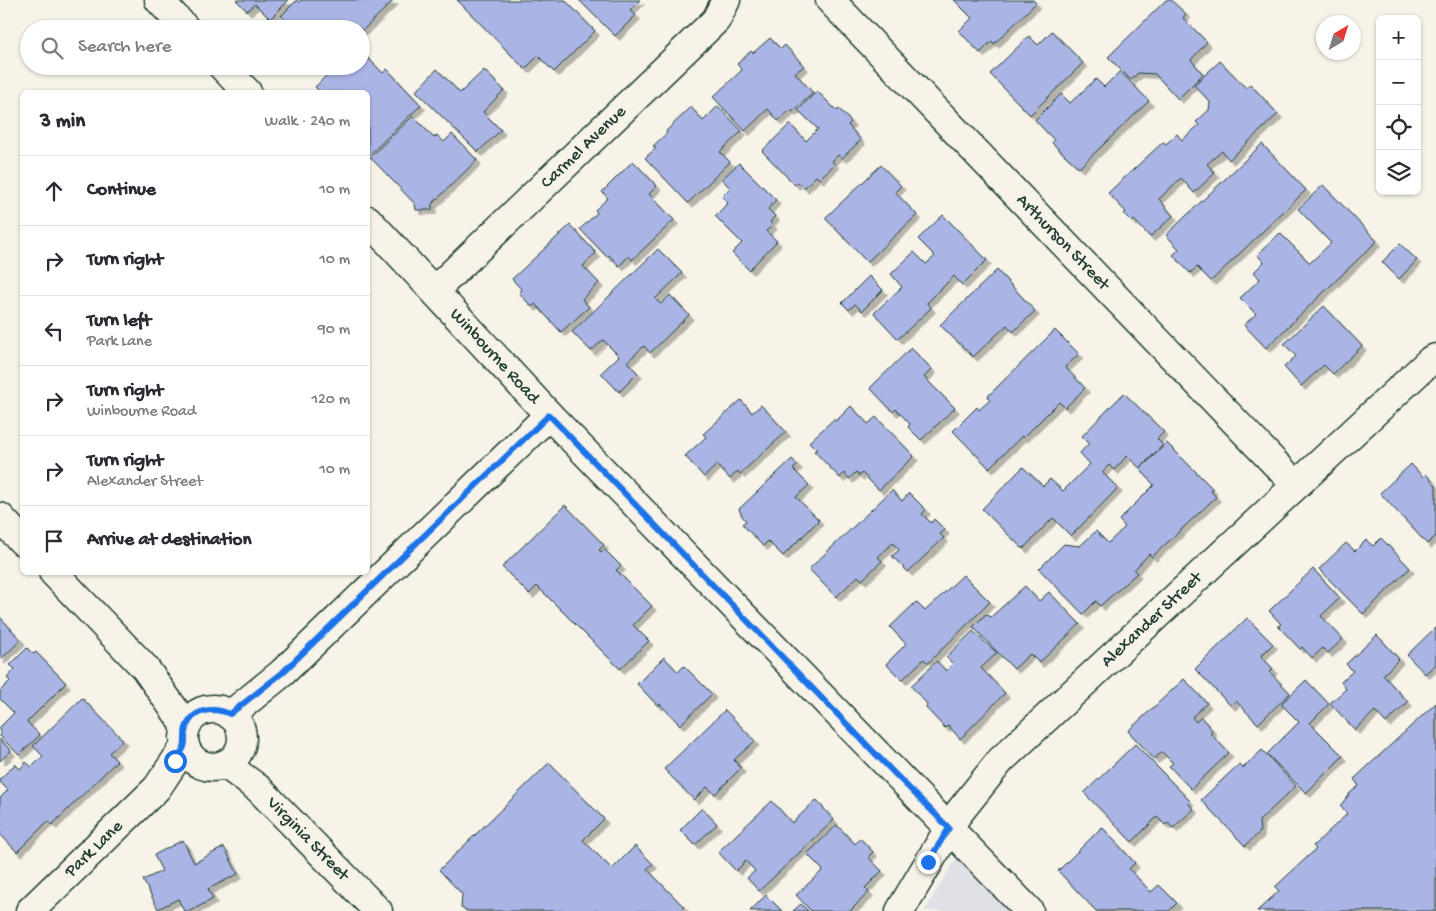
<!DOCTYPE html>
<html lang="en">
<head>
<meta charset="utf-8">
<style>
  :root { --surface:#fff; --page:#f2f2f3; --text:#2b2b33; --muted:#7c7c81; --line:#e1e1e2 }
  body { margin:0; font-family:"Gochi Hand",sans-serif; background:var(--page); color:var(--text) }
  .controls { position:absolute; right:15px; top:15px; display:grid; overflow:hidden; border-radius:8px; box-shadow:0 1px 4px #0004 }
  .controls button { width:45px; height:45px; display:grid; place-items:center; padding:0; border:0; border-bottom:1px solid var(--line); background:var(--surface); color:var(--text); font:25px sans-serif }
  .compass { position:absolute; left:1316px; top:15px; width:45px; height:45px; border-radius:50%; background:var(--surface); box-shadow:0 1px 4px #0004; rotate:38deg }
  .stop { position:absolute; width:15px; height:15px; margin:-11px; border:4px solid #1a73e8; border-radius:50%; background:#fff }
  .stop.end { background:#1a73e8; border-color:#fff; box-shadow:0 1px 5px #0008 }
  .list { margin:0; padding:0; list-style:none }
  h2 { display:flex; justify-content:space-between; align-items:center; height:65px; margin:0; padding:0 20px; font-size:21px }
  h2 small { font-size:16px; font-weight:400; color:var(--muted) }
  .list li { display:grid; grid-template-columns:32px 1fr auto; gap:15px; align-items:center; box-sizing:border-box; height:70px; padding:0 20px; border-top:1px solid var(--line) }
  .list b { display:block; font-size:19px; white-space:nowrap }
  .list p { margin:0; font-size:16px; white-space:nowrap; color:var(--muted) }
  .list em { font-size:16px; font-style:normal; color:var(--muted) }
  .icon { flex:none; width:28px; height:28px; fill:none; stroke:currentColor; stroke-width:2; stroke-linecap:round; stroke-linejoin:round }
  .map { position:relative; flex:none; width:1436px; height:911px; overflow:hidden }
  .search { position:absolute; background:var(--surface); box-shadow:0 1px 4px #0004; left:20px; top:20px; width:350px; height:55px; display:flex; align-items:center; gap:12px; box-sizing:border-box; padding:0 18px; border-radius:28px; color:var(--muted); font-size:19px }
  .panel { position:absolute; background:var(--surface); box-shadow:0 1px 4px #0004; left:20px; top:90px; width:350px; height:485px; border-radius:8px }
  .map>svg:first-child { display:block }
  .built { fill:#e0e0e7 }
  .building { fill:#aab4e5; stroke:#1f3d34; filter:url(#shadow) }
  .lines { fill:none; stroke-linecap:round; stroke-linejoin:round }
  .street-casing { stroke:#1f3d34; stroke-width:31 }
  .street { stroke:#f7f3e8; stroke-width:28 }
  .route { stroke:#1a73e8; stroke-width:6 }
  .labels { text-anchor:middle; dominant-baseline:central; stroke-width:5; stroke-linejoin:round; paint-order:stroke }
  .street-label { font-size:18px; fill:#1f3d34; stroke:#f7f3e8 }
</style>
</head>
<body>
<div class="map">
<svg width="1436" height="911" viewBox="0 0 1436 911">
  <defs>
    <filter id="shadow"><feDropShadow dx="4.5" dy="4.5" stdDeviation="0" flood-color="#0004"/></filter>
  </defs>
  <rect width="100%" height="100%" fill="#f7f3e8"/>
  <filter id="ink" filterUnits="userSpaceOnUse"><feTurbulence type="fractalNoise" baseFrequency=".02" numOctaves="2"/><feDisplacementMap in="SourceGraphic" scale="10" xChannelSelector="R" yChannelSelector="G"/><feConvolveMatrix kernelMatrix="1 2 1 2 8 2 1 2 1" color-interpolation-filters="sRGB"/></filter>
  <g filter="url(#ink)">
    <path class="built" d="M 958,855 L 1011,911 L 924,911 Z"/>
    <path class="building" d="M 236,0 L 289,0 L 270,19 L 255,4 L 247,11 Z
      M 297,0 L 299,2 L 301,0 L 394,0 L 361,32 L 361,29 L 289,29 L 287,27 L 290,25 L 281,16 Z
      M 457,0 L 537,0 L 539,1 L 540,0 L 565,0 L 595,31 L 554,72 L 538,56 L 525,69 Z
      M 579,0 L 640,0 L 630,10 L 636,15 L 615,36 Z
      M 954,0 L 1033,0 L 1036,3 L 994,44 L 992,41 L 980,53 L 959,31 L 972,18 Z
      M 1166,0 L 1171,0 L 1186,14 L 1183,18 L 1207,42 L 1191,60 L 1203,74 L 1178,99 L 1155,74 L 1138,73 L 1131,80 L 1108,57 Z
      M 1052,31 L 1083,63 L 1030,115 L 990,74 L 1029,36 L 1038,45 Z
      M 770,38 L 781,49 L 785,45 L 804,66 L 795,73 L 813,93 L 792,112 L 790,110 L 778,121 L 768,109 L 745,131 L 713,97 L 742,70 L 737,64 L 751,51 L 753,53 Z
      M 365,55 L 383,73 L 387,69 L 421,105 L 368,156 L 368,92 L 320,92 L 315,87 L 336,66 L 344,66 L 345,68 L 347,66 L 361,66 L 361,59 Z
      M 1220,61 L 1246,88 L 1250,84 L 1278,114 L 1229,160 L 1222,151 L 1207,164 L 1215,173 L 1194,193 L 1181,178 L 1159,199 L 1173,216 L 1150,237 L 1134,220 L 1132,222 L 1124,214 L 1126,212 L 1108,193 L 1163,142 L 1166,144 L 1177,134 L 1182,140 L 1199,125 L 1196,122 L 1209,110 L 1210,102 L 1194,85 Z
      M 437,69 L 460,93 L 484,70 L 504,90 L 483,112 L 501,130 L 478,152 L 416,91 Z
      M 1120,71 L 1149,101 L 1079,168 L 1052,143 L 1054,140 L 1035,120 L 1061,94 L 1070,103 L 1096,79 L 1104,87 Z
      M 817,91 L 837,111 L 839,109 L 851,122 L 848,125 L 861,140 L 842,158 L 838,155 L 832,161 L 835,164 L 819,179 L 816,176 L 804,188 L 798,182 L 795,185 L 762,151 L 790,124 L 806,141 L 818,129 L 798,110 Z
      M 718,106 L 742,131 L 720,152 L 730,162 L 688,203 L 645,158 L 656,148 L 653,146 L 667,133 L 666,131 L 691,107 L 703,121 Z
      M 413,116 L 434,138 L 437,135 L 444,142 L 452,134 L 477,160 L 432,204 L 432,210 L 416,210 L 415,204 L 370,157 Z
      M 1262,144 L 1306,190 L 1211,281 L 1197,267 L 1190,273 L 1173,255 L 1179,249 L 1166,235 Z
      M 633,161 L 657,186 L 649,194 L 674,220 L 632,260 L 629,256 L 619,266 L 609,255 L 607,257 L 580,229 L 597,213 L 595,210 L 608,198 L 602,192 Z
      M 739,163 L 776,200 L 768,209 L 775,216 L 770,222 L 773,225 L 766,231 L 777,241 L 749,270 L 732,253 L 742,243 L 715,216 L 728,203 L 722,196 L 730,188 L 722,179 Z
      M 881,165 L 901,186 L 895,192 L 917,215 L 867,262 L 825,218 Z
      M 1323,185 L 1377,241 L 1266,348 L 1244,325 L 1256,314 L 1240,298 L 1260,279 L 1254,272 L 1264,262 L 1257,255 L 1280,233 L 1310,263 L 1331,243 L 1298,209 Z
      M 943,215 L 987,260 L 962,285 L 954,276 L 927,303 L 931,308 L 898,339 L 874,313 L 902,287 L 891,274 L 914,252 L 926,264 L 935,256 L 918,239 Z
      M 570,225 L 596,253 L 583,266 L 599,283 L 582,299 L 589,307 L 561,332 L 535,304 L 532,307 L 519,293 L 522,290 L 512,279 Z
      M 1400,244 L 1417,260 L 1399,279 L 1382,262 Z
      M 658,249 L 682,273 L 655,299 L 661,304 L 670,295 L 689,315 L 650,353 L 644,346 L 627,362 L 638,373 L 619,392 L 601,373 L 619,356 L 603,340 L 591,351 L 572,332 Z
      M 997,270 L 1035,311 L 1013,332 L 1007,325 L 973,357 L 940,325 Z
      M 869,276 L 883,290 L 862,311 L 855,304 L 849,310 L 842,303 Z
      M 1324,306 L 1362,346 L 1333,374 L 1324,365 L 1301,386 L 1284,367 L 1296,356 L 1284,344 Z
      M 1055,330 L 1079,354 L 1065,367 L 1085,388 L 1065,408 L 1059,402 L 1023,438 L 1022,436 L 989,468 L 953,431 L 977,407 L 979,410 L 990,400 L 988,396 Z
      M 911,348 L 932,369 L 924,377 L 955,408 L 921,440 L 908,427 L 910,424 L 896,409 L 893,412 L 870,388 Z
      M 1124,393 L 1164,432 L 1157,439 L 1163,445 L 1140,468 L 1127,456 L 1114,470 L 1109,465 L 1102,472 L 1118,488 L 1071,536 L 1053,518 L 1023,549 L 982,509 L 1023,467 L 1043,486 L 1050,479 L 1063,491 L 1090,464 L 1080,453 L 1089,443 L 1082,436 Z
      M 741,400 L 752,413 L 761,405 L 786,432 L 740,474 L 738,471 L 730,479 L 717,465 L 704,477 L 685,456 L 706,437 L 703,434 Z
      M 851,406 L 868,424 L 876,417 L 914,456 L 879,490 L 862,473 L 859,476 L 856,472 L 849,479 L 844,473 L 840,478 L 814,451 L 817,450 L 809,442 L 834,419 L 836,421 Z
      M 1167,443 L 1213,489 L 1211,491 L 1216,497 L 1152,557 L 1149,554 L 1134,570 L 1137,573 L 1100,606 L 1096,601 L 1083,614 L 1039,569 L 1064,544 L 1080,546 L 1096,531 L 1108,543 L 1125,527 L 1119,520 L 1154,485 L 1140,469 Z
      M 792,459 L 798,465 L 793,469 L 809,485 L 796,497 L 819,520 L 783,556 L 768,541 L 763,546 L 742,524 L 746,521 L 742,516 L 739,509 Z
      M 1411,464 L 1423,477 L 1426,474 L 1436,485 L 1436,536 L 1427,544 L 1380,493 Z
      M 892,490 L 902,501 L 909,493 L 926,510 L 922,514 L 931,523 L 934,519 L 945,530 L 940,534 L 944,538 L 908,572 L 892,556 L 899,550 L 893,543 L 878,557 L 882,561 L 862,580 L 858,576 L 836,597 L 809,569 Z
      M 565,505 L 604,545 L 599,550 L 601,552 L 604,549 L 621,566 L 616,570 L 652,606 L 633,625 L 649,641 L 620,669 L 537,586 L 529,594 L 502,567 Z
      M 1381,538 L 1410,568 L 1363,614 L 1319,569 L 1346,543 L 1355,551 L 1366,540 L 1373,546 Z
      M 1313,569 L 1340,598 L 1321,616 L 1343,639 L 1328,653 L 1323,648 L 1312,658 L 1302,647 L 1300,649 L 1278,626 L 1281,624 L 1269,611 Z
      M 963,575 L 990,602 L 928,663 L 924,659 L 902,680 L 886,664 L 906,644 L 890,627 L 916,602 L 925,611 Z
      M 1025,586 L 1039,601 L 1049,592 L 1080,624 L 1039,663 L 1030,654 L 1014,669 L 973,627 L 986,614 L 991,617 Z
      M 0,617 L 21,640 L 0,660 Z
      M 1247,618 L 1273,644 L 1261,656 L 1273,669 L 1270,672 L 1290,693 L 1258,724 L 1236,701 L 1231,706 L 1195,669 Z
      M 1436,627 L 1436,664 L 1425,674 L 1407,655 Z
      M 973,631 L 997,653 L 981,668 L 1005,693 L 960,739 L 948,725 L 945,728 L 926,708 L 927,704 L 911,686 L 937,661 L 946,671 L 953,664 L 946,657 Z
      M 1377,635 L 1399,659 L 1383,675 L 1408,702 L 1386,723 L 1375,711 L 1355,730 L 1330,703 L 1346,689 L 1341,682 L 1353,671 L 1346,664 Z
      M 27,648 L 33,654 L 36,652 L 66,683 L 27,722 L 40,735 L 19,755 L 0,736 L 0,727 L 14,713 L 0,699 L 0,691 L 10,681 L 7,678 L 15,669 L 10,665 Z
      M 664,657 L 678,672 L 684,666 L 712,694 L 680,725 L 660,704 L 658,706 L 637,684 Z
      M 1184,679 L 1207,703 L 1192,717 L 1196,722 L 1201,717 L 1213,731 L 1210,733 L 1229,753 L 1191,789 L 1169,766 L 1173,763 L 1162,752 L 1154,759 L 1128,731 Z
      M 1306,680 L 1329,704 L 1310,723 L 1343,756 L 1306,793 L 1267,754 L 1299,722 L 1281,704 Z
      M 82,698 L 123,740 L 109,753 L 117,761 L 52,825 L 48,821 L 17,852 L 0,834 L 0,798 L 8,790 L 0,782 L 0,779 L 15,764 L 20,769 L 26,762 L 32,767 L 43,756 L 33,746 Z
      M 1436,703 L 1436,911 L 1257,911 L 1279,891 L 1275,887 L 1316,849 L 1313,846 L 1347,814 L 1340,806 L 1350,793 L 1359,786 L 1354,779 Z
      M 725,710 L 755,741 L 734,760 L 741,768 L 715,794 L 707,787 L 694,800 L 664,769 Z
      M 0,739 L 11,751 L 0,761 Z
      M 1135,744 L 1190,801 L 1188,803 L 1194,809 L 1173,828 L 1168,823 L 1165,825 L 1157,817 L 1132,842 L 1084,793 Z
      M 1262,750 L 1296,786 L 1259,821 L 1260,832 L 1245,846 L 1201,800 L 1239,764 L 1243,768 Z
      M 549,763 L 604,819 L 583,840 L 612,869 L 635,846 L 653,864 L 647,869 L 684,907 L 680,911 L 469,911 L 461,908 L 462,894 L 439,870 Z
      M 816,800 L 834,820 L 759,891 L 747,878 L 755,871 L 746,861 L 736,871 L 718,852 L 772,801 L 792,823 Z
      M 702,808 L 717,824 L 695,845 L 680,830 Z
      M 837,825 L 855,844 L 860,838 L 873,852 L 868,857 L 882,871 L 865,888 L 869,892 L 850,911 L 811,911 L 796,895 L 823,870 L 807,854 Z
      M 1102,827 L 1135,863 L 1129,869 L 1151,892 L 1159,885 L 1177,903 L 1169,911 L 1096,911 L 1058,871 Z
      M 183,840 L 194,863 L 224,847 L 238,874 L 208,889 L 213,899 L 190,911 L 184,911 L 178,899 L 158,909 L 143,880 L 162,871 L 154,855 Z
      M 766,895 L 782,911 L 750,911 Z
      M 801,904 L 808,911 L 793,911 Z"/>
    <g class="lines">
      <defs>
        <g id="street">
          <path d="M 159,0 L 186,29"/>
          <path id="s1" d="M 830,0 L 1296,485"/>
          <path d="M 222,66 L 247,92"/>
          <path id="s2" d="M 368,220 L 549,415 L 1029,911"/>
          <path id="s3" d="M 435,290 L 716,20 L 726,0"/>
          <path d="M 0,517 L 22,541"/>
          <path d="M 53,572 L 145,668 L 186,726"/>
          <circle cx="213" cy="738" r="29"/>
          <path d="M 230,715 L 282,673 L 549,415"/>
          <path id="s4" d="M 225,764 L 259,789 L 378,911"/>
          <path id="s5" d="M 30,911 L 157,788 L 185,746"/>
          <path id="s6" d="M 900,911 L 957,815 L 1000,761 L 1431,360 L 1436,358"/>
        </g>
      </defs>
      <use href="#street" class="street-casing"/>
      <use href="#street" class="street"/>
    </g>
  </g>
  <g class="lines" filter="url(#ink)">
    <path class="route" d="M 175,761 C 178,757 182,752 184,747 C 186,742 184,734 186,728 C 193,708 214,707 230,714 L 282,673 L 549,415 L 894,773 L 949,828 L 928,862"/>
  </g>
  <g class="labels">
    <g class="street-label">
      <text stroke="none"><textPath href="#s3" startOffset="206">Carmel Avenue</textPath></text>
      <text stroke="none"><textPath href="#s1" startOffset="336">Arthurson Street</textPath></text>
      <text stroke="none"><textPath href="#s2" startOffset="186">Winbourne Road</textPath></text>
      <text stroke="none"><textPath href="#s6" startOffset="388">Alexander Street</textPath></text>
      <text stroke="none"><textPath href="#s4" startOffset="112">Virginia Street</textPath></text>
      <text stroke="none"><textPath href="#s5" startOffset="89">Park Lane</textPath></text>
    </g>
  </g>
</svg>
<div class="controls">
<button>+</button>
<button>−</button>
<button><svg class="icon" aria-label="locate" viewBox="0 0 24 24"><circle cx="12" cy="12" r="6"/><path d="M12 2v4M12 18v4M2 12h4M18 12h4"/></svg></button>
<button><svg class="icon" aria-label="layers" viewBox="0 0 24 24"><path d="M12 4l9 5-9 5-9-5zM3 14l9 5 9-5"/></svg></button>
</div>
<svg class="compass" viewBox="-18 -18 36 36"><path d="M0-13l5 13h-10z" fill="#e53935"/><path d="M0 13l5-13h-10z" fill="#7c7c81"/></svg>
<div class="stop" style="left:175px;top:761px"></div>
<div class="stop end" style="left:928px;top:862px"></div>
<div class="search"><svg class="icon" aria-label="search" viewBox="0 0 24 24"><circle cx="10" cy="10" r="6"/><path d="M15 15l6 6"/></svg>Search here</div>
<section class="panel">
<h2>3 min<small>Walk · 240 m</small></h2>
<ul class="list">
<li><svg class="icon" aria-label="ahead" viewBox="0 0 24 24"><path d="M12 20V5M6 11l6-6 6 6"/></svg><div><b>Continue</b></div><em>10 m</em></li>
<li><svg class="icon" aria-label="right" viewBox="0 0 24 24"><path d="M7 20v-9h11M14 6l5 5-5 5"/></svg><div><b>Turn right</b></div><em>10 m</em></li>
<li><svg class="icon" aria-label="left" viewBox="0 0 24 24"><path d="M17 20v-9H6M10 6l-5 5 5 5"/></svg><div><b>Turn left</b><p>Park Lane</p></div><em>90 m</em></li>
<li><svg class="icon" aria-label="right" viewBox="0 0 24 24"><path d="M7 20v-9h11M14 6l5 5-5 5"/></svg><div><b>Turn right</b><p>Winbourne Road</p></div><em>120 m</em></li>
<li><svg class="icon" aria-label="right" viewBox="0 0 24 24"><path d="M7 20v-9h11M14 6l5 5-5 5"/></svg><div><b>Turn right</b><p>Alexander Street</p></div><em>10 m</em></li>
<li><svg class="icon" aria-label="arrive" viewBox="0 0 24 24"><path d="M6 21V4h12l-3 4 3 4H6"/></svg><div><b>Arrive at destination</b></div></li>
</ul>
</section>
</div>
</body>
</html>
